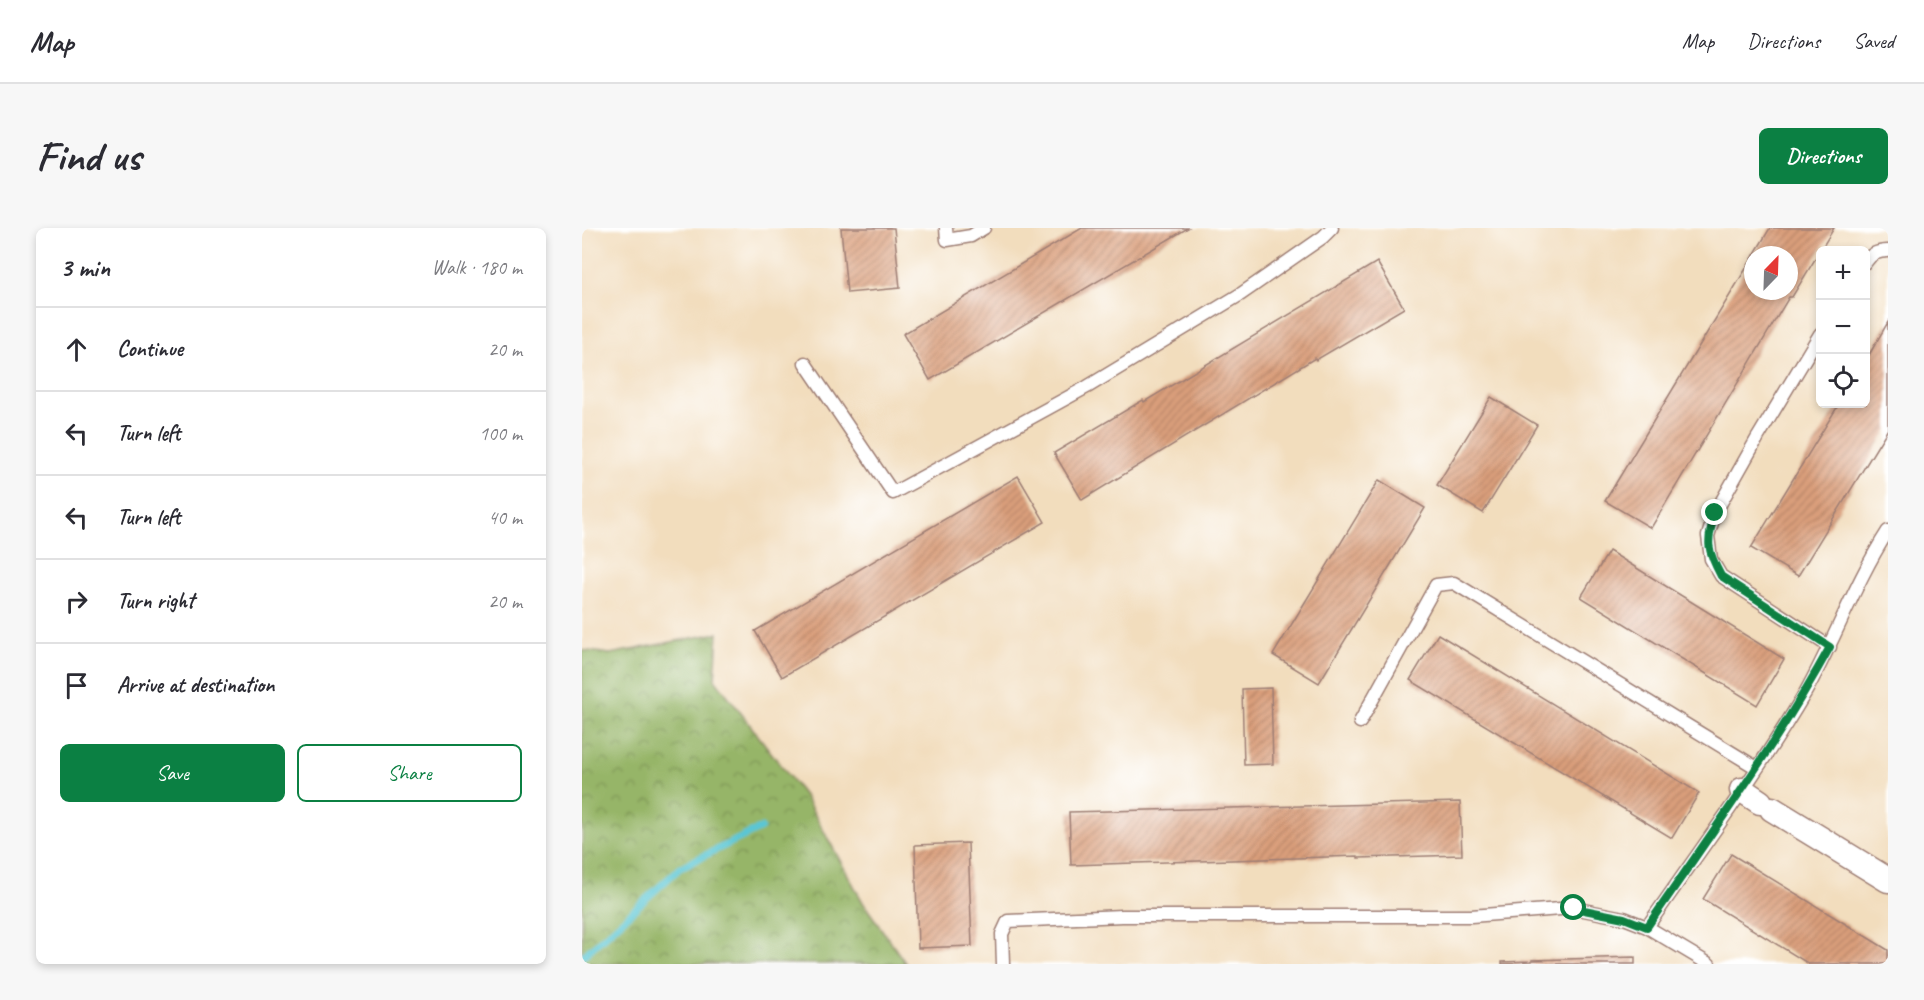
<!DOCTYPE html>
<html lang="en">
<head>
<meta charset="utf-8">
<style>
  :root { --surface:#fff; --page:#f7f7f7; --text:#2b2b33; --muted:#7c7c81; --line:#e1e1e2; --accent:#0b8043 }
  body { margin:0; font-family:Caveat,sans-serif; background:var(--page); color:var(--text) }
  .controls { position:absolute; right:18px; top:18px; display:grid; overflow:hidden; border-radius:9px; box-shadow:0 3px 9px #0003 }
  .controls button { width:54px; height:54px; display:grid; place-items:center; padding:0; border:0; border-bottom:2px solid var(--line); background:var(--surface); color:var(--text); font:30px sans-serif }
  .compass { position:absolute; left:1162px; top:18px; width:54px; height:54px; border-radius:50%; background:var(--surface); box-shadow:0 3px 9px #0003; rotate:23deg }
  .stop { position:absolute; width:18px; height:18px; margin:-14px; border:4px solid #0b8043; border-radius:50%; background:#fff }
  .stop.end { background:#0b8043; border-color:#fff; box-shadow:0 2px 6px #0008 }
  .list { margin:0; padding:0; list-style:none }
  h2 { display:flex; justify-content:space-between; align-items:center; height:78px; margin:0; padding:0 24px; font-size:26px }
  h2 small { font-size:20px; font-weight:400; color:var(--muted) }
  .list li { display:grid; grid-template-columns:39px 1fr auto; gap:18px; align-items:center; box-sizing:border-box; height:84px; padding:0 24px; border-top:2px solid var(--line) }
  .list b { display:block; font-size:22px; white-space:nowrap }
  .list em { font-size:20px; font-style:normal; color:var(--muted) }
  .actions { display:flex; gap:12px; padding:18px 24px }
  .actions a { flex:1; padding:14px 0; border:2px solid var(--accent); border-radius:9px; text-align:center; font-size:21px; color:var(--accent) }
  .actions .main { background:var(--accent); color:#fff }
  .icon { flex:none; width:33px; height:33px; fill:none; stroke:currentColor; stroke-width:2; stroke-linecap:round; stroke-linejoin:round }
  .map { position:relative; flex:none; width:1306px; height:736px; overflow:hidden; border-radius:9px }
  header { display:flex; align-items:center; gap:36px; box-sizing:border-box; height:84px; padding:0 30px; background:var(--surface); border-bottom:2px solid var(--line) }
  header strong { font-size:28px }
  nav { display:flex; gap:33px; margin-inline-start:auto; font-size:21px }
  .intro { display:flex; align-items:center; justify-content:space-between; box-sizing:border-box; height:144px; padding:0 36px }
  h1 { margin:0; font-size:42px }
  .button { padding:15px 27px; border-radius:9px; background:var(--accent); color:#fff; font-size:21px; font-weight:700 }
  main { display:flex; gap:36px; padding:0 36px }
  aside { flex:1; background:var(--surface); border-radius:9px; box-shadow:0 3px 9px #0003 }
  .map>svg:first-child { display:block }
  .forest { fill:url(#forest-crowns); stroke:#706a49; stroke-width:1.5 }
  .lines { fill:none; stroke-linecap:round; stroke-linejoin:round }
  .stream { stroke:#5ac6d4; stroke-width:7 }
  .building { fill:url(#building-hatch) }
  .lane-casing { stroke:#9e7e74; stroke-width:15 }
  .street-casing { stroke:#9e7e74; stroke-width:27 }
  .lane { stroke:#fff; stroke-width:12 }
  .street { stroke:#fff; stroke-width:24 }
  .route { stroke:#0b8043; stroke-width:8 }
</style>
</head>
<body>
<header>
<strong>Map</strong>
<nav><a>Map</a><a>Directions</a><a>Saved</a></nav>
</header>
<div class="intro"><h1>Find us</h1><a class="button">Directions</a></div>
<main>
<aside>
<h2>3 min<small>Walk · 180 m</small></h2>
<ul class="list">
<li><svg class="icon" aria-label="ahead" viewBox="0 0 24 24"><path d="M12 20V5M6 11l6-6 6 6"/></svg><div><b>Continue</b></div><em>20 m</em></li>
<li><svg class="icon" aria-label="left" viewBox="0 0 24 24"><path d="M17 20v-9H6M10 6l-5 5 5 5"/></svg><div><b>Turn left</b></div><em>100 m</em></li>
<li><svg class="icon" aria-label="left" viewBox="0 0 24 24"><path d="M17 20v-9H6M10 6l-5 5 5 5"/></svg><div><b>Turn left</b></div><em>40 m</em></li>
<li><svg class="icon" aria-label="right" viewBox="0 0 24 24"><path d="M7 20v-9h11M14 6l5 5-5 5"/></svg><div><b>Turn right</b></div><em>20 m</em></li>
<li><svg class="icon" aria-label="arrive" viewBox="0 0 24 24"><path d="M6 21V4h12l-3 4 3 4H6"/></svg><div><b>Arrive at destination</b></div></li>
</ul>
<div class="actions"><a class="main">Save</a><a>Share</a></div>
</aside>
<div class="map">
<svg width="1306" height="736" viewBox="0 0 1306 736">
  <defs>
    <pattern id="forest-crowns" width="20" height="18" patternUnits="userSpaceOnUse" patternTransform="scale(1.5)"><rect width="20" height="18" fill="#96b567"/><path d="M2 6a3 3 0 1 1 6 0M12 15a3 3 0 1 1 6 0" fill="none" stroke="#7c9355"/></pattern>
    <pattern id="building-hatch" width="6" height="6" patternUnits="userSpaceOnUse" patternTransform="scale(1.5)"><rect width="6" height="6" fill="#da9f7b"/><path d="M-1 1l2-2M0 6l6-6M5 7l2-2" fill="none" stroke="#b38165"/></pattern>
  </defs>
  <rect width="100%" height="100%" fill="#fff"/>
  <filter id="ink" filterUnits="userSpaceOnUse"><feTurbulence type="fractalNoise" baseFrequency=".0167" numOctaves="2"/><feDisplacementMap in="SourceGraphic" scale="12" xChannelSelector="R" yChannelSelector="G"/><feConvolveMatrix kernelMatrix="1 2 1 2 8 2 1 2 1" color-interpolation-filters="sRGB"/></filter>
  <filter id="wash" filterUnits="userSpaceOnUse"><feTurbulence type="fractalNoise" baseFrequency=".008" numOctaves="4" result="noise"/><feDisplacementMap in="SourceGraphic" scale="24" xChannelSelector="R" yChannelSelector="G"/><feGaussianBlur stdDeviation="1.35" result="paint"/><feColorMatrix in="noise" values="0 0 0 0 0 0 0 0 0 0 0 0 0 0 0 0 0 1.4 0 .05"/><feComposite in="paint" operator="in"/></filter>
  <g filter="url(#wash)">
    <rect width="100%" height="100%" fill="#f2ddbd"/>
    <path class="forest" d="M 136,405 L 133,451 L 223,569 L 282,676 L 324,736 L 0,736 L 0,422 L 28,426 Z"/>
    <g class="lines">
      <path class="stream" d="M 0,729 L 99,639 L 179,600"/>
    </g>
    <g id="blocks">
      <path class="building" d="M 259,0 L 312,0 L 318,60 L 265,65 Z
        M 500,0 L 606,0 L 348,152 L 321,106 Z
        M 1188,0 L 1252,0 L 1210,69 L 1207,69 L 1069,300 L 1023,273 L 1171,29 L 1171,63 L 1207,63 L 1207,27 L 1172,27 Z
        M 795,34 L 822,80 L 734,132 L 733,130 L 500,272 L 472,225 L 561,172 L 562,174 Z
        M 1306,94 L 1306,201 L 1216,348 L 1169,320 L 1257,176 L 1284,176 L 1284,132 Z
        M 909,169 L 955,197 L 901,285 L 855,257 Z
        M 436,248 L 463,294 L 200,449 L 173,403 Z
        M 797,252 L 843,280 L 737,455 L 691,427 Z
        M 1027,323 L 1202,431 L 1175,477 L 999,369 Z
        M 856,406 L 1117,565 L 1090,610 L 828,452 Z
        M 689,460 L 691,536 L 662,537 L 660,461 Z
        M 878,574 L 880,627 L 776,630 L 776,628 L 489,637 L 487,584 Z
        M 386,615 L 390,718 L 336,720 L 333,617 Z
        M 1149,626 L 1306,722 L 1306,736 L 1227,736 L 1121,671 Z
        M 1053,729 L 1053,736 L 920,736 L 920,734 L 950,733 L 950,732 Z"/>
    </g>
  </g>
  <g filter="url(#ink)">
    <use href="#blocks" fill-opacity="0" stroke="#9e7e74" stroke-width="1.5"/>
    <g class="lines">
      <defs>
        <path id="lane" d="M 364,0 L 365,12 L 389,8 L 402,0
          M 1284,34 C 1288,26 1297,23 1306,23
          M 1238,106 L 1176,209 L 1133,285 L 1126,308 L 1129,331 L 1139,348 L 1248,419
          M 223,135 L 311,265 L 505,159 L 659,66 L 741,9 L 750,0
          M 778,494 L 854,357 L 872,355 L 1175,540
          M 1065,699 C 1118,622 1175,546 1223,465 C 1253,412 1273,354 1306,303
          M 421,736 L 420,706 L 426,693 L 540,688 L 889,688 L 991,680 L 1042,690 L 1065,699 L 1127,736"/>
        <path id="street" d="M 1160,562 L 1178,574
          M 1190,581 L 1306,652"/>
      </defs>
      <use href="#lane" class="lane-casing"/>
      <use href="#street" class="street-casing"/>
      <use href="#lane" class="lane"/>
      <use href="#street" class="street"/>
    </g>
  </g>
  <g class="lines" filter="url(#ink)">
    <path class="route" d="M 992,680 L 1042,690 L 1065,699 C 1128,607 1194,517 1248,419 L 1139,348 C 1125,322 1124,314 1133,285"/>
  </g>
</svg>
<div class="controls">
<button>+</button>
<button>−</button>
<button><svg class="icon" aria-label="locate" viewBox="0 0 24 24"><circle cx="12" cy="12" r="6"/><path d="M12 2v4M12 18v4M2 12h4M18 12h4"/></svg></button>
</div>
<svg class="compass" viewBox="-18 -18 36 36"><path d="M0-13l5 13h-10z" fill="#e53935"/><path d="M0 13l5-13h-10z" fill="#7c7c81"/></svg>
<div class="stop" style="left:992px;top:680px"></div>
<div class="stop end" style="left:1133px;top:285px"></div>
</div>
</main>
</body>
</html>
